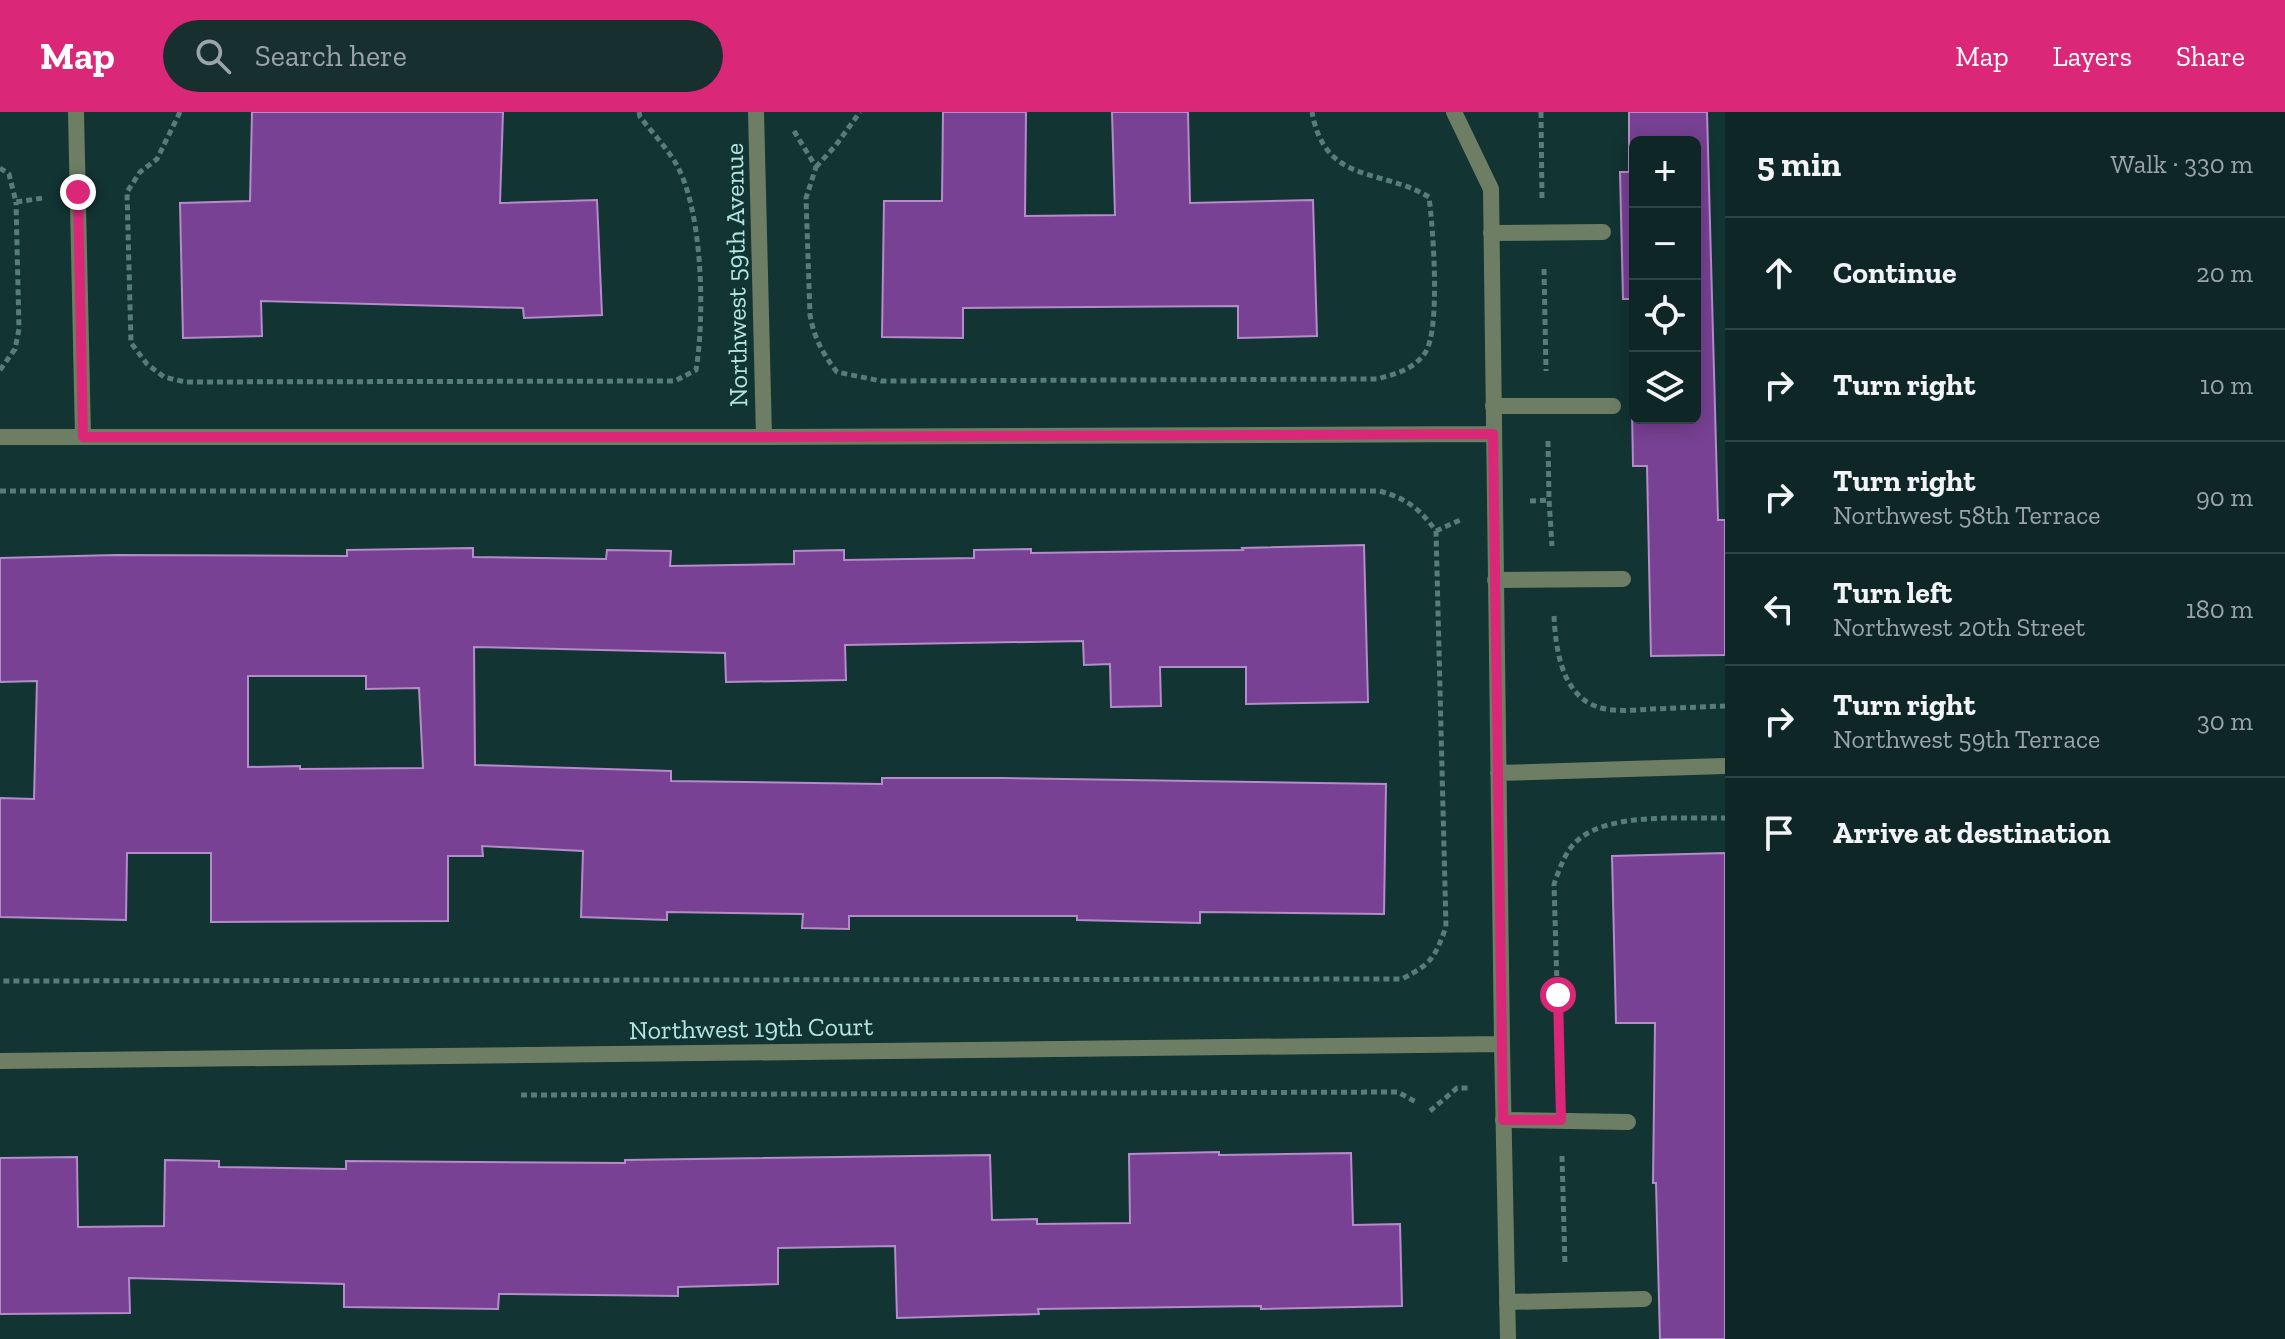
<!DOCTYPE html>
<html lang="en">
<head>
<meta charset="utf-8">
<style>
  :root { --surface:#0e2726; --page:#172f2e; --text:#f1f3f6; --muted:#9ba5a7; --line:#2e4443; --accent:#db2777 }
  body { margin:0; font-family:"Zilla Slab",serif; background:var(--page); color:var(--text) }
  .controls { position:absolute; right:24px; top:24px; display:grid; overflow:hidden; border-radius:12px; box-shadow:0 4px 20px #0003 }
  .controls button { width:72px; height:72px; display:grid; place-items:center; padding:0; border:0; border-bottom:2px solid var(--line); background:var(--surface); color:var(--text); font:40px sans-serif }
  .stop { position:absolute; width:24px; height:24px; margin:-18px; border:6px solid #db2777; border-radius:50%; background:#fff }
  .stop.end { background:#db2777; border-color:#fff; box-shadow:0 2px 8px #0008 }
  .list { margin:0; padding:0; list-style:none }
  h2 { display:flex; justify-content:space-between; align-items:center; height:104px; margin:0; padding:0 32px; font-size:34px }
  h2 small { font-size:26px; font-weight:400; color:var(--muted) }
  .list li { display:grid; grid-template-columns:52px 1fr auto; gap:24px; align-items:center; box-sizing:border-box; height:112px; padding:0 32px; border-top:2px solid var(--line) }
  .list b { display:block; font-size:30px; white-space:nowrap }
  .list p { margin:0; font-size:26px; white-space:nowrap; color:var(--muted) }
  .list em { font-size:26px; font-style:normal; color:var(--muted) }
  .icon { flex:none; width:44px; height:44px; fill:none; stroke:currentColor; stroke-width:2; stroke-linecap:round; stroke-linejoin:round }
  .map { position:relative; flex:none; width:1725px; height:1227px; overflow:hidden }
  header { display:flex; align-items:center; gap:48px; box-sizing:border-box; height:112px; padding:0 40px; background:var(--accent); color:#fff }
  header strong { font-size:38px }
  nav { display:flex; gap:44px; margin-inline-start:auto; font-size:28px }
  .search { width:560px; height:72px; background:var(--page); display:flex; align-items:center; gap:20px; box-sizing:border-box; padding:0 28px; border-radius:44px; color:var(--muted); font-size:30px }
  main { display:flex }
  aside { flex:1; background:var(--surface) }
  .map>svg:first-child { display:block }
  .building { fill:#784194; stroke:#b48cca; stroke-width:2; fill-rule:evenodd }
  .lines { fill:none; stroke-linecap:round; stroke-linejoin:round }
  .path { stroke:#567d7c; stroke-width:5; stroke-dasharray:6 4; stroke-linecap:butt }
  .lane { stroke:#6e7e64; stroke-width:16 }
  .street { stroke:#6e7e64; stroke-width:16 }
  .route { stroke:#db2777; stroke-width:10 }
  .labels { text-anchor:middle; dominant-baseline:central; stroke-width:6; stroke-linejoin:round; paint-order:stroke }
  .street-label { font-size:26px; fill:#b5e4e2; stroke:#123433 }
</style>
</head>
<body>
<header>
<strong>Map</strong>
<div class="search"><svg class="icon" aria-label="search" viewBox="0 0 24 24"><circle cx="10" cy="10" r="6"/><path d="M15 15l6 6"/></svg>Search here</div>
<nav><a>Map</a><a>Layers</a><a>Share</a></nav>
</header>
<main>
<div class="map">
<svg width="1725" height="1227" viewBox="0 0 1725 1227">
  <rect width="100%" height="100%" fill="#123433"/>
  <path class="building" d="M 252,0 L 503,0 L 500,91 L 597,88 L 602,203 L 524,206 L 523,196 L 261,189 L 262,224 L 183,226 L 180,91 L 250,89 Z
    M 943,0 L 1026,0 L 1025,104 L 1115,103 L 1112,0 L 1188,0 L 1190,91 L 1313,88 L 1317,224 L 1238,226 L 1238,194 L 963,196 L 963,226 L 882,225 L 884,89 L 942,89 Z
    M 1629,0 L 1707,0 L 1718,408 L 1725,408 L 1725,543 L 1651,544 L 1647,354 L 1633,354 L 1630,187 L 1623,187 L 1620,60 L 1629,60 ZM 1635,30 L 1695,30 L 1695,306 L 1635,306 Z
    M 1364,433 L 1368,590 L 1246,592 L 1246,555 L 1160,555 L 1161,594 L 1111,595 L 1110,552 L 1084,553 L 1083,529 L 845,533 L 846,568 L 726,570 L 725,541 L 474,535 L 475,653 L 671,659 L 671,669 L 882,672 L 882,666 L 1003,666 L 1386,672 L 1384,802 L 1200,800 L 1200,811 L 1077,808 L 1077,804 L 849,804 L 849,817 L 802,816 L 803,802 L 667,800 L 667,808 L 581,805 L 583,739 L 482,734 L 483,744 L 448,744 L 448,809 L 211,810 L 211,741 L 127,741 L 126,808 L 0,805 L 0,686 L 34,687 L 37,569 L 0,570 L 0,446 L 115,443 L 347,444 L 347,438 L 473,436 L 473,445 L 606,447 L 607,438 L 671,439 L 670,454 L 794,452 L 794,439 L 844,438 L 844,448 L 974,446 L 974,438 L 1031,437 L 1031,441 L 1243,438 L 1242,436 ZM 248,564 L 366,564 L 366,577 L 419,576 L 423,656 L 300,657 L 300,654 L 248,655 Z
    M 1725,741 L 1725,1227 L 1660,1227 L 1656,1071 L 1653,1071 L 1655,911 L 1616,911 L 1612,744 Z
    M 1219,1040 L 1219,1043 L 1351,1041 L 1353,1113 L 1400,1112 L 1402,1194 L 1261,1197 L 1261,1194 L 1038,1197 L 1039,1202 L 897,1206 L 895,1134 L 778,1136 L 778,1172 L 678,1175 L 678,1184 L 499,1182 L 498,1197 L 344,1195 L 344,1172 L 129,1166 L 130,1201 L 0,1202 L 0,1046 L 77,1045 L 78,1115 L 164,1114 L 165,1048 L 219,1049 L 219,1055 L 346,1057 L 346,1049 L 625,1051 L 625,1048 L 990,1043 L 992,1108 L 1037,1107 L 1037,1112 L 1130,1111 L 1129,1042 Z"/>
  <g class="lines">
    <path class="path" d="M 180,0 L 157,47 L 140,60 L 127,80 L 131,231 L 147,252 L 164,265 L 185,270 L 675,269 L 696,258 C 705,204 703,96 675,50 C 665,34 652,20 640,5 L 639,0
      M 1541,0 L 1542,87
      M 794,19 L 816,55 L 806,86 L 810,203 C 814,226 823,242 837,260 L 881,269 L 1377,267 C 1395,262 1413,258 1425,241 C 1441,218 1433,115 1429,85 C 1381,56 1325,73 1312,0
      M 816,55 L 836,33 L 860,0
      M 0,56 L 9,62 L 16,90 L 43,86
      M 1544,157 L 1546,259
      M 0,258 L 15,237 L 19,217 L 16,90
      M 1548,329 L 1549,388
      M 0,379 L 1380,379 C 1407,387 1419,396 1436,419 L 1446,815 C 1434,847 1432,851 1402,867 L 0,869
      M 1530,389 L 1549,388 L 1552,434
      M 1436,419 L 1460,408
      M 1554,504 C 1556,544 1564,595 1614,598 C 1626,599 1639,598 1651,597 C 1676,596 1700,595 1725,594
      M 1560,974 L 1554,772 C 1560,756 1565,739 1578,728 C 1609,700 1685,707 1725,706
      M 521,983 L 1398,980 L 1416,990
      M 1430,999 L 1457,976 L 1469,976
      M 1562,1044 L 1565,1154"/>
    <path class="lane" d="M 1491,121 L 1603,120
      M 1493,294 L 1613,294
      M 1495,468 L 1623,467
      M 1503,1008 L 1628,1010
      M 1507,1190 L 1644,1187"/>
    <path class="street" d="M 76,0 L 83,325
      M 756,0 L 764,325
      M 1454,0 L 1491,77 L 1502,932 L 1508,1227
      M 0,325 L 764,325 L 1493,322
      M 1498,661 L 1725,654
      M 0,949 L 1502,932"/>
  </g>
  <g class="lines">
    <path class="route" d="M 78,80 L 83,325 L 764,325 L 1493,322 L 1503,1008 L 1561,1008 L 1558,883"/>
  </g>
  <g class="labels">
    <g class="street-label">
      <text transform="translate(736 163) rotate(-91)">Northwest 59th Avenue</text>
      <text transform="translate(751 916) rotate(-1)">Northwest 19th Court</text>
    </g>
  </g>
</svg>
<div class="controls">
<button>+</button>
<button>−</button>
<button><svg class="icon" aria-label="locate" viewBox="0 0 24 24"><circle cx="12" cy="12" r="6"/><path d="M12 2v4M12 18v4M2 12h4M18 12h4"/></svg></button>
<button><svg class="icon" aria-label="layers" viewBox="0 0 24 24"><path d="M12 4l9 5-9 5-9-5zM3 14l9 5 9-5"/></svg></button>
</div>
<div class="stop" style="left:1558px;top:883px"></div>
<div class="stop end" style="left:78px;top:80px"></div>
</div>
<aside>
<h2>5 min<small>Walk · 330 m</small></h2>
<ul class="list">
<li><svg class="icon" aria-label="ahead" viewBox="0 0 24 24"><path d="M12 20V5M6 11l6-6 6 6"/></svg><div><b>Continue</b></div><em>20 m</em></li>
<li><svg class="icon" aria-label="right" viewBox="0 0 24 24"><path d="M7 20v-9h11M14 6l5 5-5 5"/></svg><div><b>Turn right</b></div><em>10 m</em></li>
<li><svg class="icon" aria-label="right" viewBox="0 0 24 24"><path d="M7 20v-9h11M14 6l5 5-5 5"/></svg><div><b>Turn right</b><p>Northwest 58th Terrace</p></div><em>90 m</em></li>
<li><svg class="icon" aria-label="left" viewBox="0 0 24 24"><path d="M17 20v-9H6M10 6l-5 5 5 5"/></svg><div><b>Turn left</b><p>Northwest 20th Street</p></div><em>180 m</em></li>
<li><svg class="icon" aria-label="right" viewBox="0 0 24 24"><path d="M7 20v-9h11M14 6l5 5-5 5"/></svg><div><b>Turn right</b><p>Northwest 59th Terrace</p></div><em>30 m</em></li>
<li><svg class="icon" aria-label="arrive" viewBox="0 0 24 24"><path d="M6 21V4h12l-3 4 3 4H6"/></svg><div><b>Arrive at destination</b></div></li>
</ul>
</aside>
</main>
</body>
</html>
